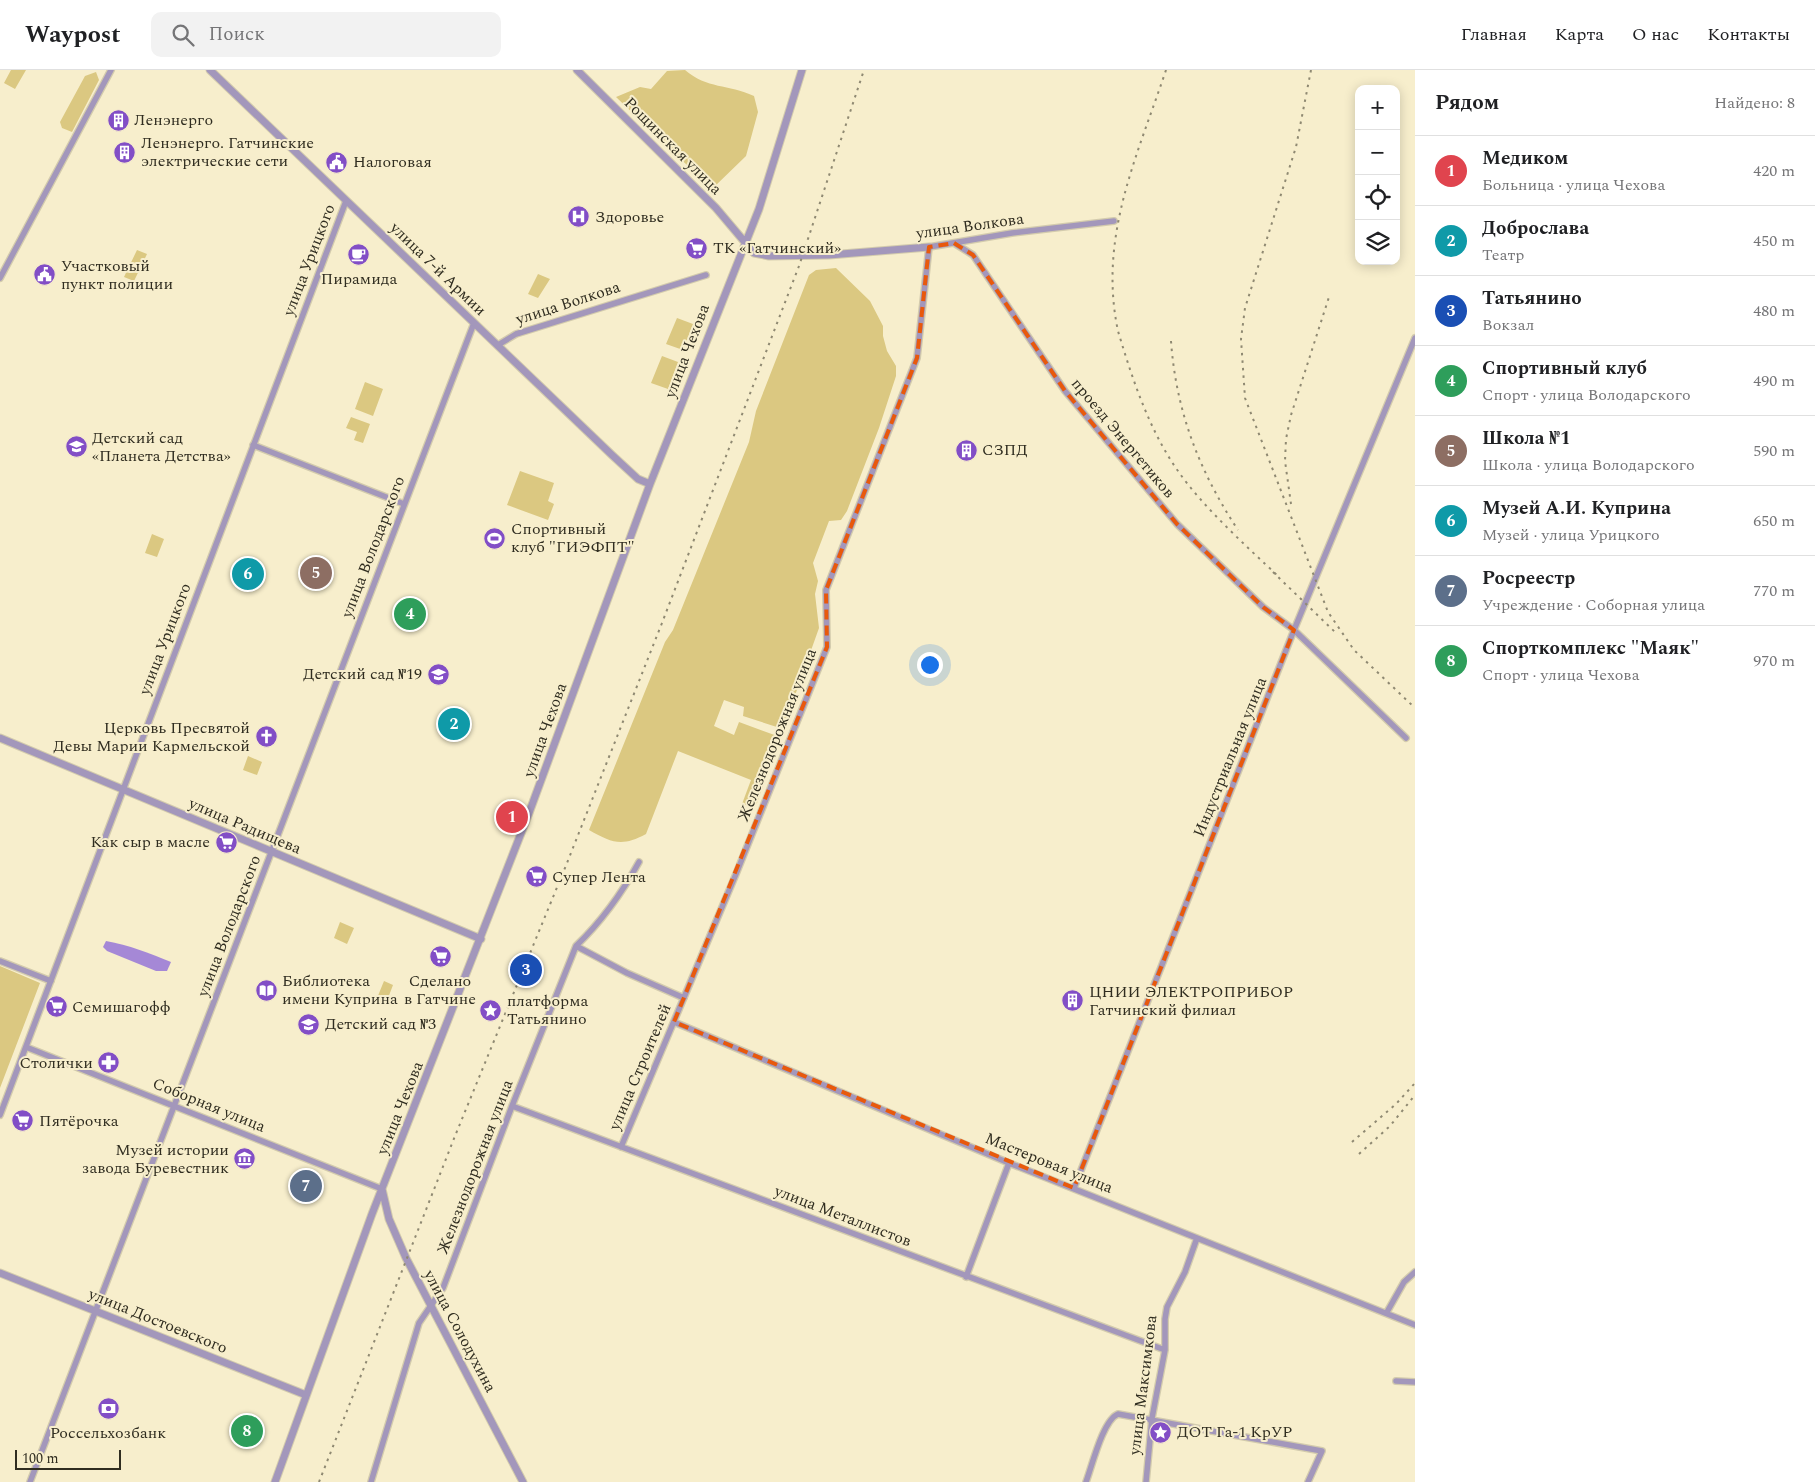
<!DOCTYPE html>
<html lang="ru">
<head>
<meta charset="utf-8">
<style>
  :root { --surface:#fff; --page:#f2f2f2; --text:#202124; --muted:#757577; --line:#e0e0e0; --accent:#824ec6 }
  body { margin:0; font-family:Spectral,serif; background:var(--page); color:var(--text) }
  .controls { position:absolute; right:15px; top:15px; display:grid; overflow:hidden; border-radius:10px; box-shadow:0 2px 12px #0003 }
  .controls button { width:45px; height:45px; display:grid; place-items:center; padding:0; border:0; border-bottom:1px solid var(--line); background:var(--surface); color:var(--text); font:25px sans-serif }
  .scale { position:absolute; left:15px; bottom:12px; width:106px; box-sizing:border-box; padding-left:5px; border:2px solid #302d20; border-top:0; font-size:14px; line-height:18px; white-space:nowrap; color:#302d20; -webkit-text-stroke:4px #f7eecc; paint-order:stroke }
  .you { position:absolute; left:929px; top:594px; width:18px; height:18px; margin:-12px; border:4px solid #fff; border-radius:50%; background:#1a73e8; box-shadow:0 0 0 8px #1a73e833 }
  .badge { display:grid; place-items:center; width:32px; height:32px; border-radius:50%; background:var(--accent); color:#fff; font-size:16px; font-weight:700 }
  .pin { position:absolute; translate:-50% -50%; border:2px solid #fff; box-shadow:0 1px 5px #0006 }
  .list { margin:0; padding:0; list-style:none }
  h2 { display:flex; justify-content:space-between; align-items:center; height:65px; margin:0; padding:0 20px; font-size:21px }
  h2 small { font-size:16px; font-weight:400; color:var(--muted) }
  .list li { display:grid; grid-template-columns:32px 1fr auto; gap:15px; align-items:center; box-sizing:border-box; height:70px; padding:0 20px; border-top:1px solid var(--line) }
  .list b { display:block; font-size:19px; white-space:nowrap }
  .list p { margin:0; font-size:16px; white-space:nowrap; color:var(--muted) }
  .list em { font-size:16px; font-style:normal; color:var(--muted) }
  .icon { flex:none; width:28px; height:28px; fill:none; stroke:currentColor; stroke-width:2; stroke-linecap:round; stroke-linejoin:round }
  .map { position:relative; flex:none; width:1415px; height:1412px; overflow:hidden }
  header { display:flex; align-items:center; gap:30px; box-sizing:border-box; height:70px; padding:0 25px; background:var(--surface); border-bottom:1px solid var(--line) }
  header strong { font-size:24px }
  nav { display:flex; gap:28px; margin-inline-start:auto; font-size:18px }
  .search { width:350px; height:45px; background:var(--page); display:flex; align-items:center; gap:12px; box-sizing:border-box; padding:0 18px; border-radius:10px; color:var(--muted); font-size:19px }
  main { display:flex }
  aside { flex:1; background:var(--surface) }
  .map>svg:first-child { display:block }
  .green { fill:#dbc881 }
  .water { fill:#a588d6 }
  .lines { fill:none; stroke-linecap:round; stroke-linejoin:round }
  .minor-casing { stroke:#d3cbad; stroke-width:8 }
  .tertiary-casing { stroke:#d3cbad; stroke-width:9 }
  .minor { stroke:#a397bb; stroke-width:5.5 }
  .tertiary { stroke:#a397bb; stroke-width:7 }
  .rail { stroke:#8f8972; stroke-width:2; stroke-dasharray:2.5 5; stroke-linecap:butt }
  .marked { fill:none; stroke:#e8590c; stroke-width:4; stroke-dasharray:10 6; stroke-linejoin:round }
  .labels { text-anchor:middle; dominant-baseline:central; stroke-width:4; stroke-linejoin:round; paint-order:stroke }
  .poi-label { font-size:16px; fill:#302d20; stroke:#f7eecc; text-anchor:start }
  .street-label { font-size:16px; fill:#302d20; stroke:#f7eecc }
</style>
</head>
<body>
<header>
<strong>Waypost</strong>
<div class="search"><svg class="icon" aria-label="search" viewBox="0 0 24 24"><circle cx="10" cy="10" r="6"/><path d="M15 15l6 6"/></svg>Поиск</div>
<nav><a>Главная</a><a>Карта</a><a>О нас</a><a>Контакты</a></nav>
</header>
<main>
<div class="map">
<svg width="1415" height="1412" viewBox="0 0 1415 1412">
  <rect width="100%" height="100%" fill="#f7eecc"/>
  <path class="green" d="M 11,0 L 26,0 L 15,19 L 4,13 Z
    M 685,0 C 707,19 728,14 754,26 L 758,42 L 746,86 L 712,119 L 616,27 L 640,17 L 651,19 L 667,1 Z
    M 96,2 L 99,10 L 72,62 L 62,58 L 60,52 L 85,6 Z
    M 137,180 L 147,184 L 134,211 L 124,207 Z
    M 836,198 L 870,231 L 883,256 L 883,266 L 887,281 L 896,296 L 896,306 L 879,358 L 847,441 L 841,450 L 829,451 L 813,493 L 818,511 L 815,524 L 819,558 L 783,659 L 743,646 L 744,637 L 724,630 L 714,656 L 734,665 L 739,652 L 780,667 L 757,733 L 753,737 L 742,734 L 751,710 L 678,681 L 646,764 C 622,777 612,773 589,760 L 665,572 L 673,560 L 749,372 L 756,341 L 809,205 L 816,200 Z
    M 538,204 L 550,209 L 538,228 L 528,224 Z
    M 677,248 L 693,254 L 683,280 L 666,274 Z
    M 662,286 L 678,292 L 668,319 L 651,313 Z
    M 365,312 L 383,319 L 373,346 L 355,339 Z
    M 351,347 L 370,354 L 363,373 L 354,370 L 357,362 L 346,358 Z
    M 520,401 L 554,413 L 548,431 L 554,434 L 548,450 L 507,435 Z
    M 152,464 L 164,469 L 157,487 L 145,483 Z
    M 248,686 L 262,692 L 257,705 L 243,700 Z
    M 340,852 L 354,858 L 347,874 L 334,868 Z
    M 0,896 L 40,913 L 0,1018 Z
    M 384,911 L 393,915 L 385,936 L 375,933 Z"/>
  <path class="water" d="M 106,871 C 129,875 149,883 171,892 L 167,901 L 156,901 L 107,881 L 103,877 Z"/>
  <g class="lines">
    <defs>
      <path id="minor" d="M 954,173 L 973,185 L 1065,321 L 1177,454 L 1263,537 L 1294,560 L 1406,668
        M 0,208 L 111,0
        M 498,275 L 516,264 L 706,205
        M 253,375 L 404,434
        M 576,876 L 627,903 L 684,928
        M 0,891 L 51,911
        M 674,952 L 1009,1093 L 1415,1255
        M 26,977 L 382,1119
        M 512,1036 L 1165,1280
        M 0,1045 L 346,131
        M 621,1077 L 736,804 L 827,577 L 826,520 L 917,288 L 929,177 L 1012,163 L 1114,151
        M 1074,1118 L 1294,560 L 1415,268
        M 966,1207 L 1009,1093
        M 1387,1242 L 1404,1212 L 1415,1202
        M 1396,1311 L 1415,1312
        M 30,1412 L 474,253
        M 371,1412 L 419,1253 L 443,1218 L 512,1036 L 576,876 C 601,852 622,823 639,792
        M 1086,1412 C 1092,1396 1103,1350 1118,1344 L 1322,1381 L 1308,1412
        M 1146,1412 L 1152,1348 L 1165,1280 L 1165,1249 L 1167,1237 L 1185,1202 L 1197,1168"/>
      <path id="tertiary" d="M 210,0 L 612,385 L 638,409 L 650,414
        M 577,0 L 716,138 L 754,183 L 769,186 L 829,185 L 929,177
        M 0,668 L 481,869
        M 382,1119 L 389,1149 L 406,1188 L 523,1412
        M 0,1203 L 306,1325
        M 275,1412 L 372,1144 L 529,743 L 650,414 L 759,139 L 802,0"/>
    </defs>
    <use href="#minor" class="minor-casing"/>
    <use href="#tertiary" class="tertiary-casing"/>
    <use href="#minor" class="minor"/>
    <use href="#tertiary" class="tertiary"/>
    <path class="rail" d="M 1166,0 C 1137,87 1098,167 1118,261 C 1132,308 1149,360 1178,401 C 1203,437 1246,476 1278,506
      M 1311,0 L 1296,77 L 1245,238 L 1241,269 L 1245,328 L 1328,542 L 1354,580 L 1415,638
      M 1171,271 C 1176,341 1199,401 1238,460
      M 1291,434 L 1285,391 L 1286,369 L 1291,345 L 1329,227
      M 1273,502 L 1336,563
      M 1352,1072 L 1396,1034 L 1415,1013
      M 1359,1084 L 1390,1056 L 1415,1025
      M 319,1412 L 455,1066 L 567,793 L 662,553 L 799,196 L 864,0"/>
  </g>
  <path class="marked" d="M 954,173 L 973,185 L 1065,321 L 1177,454 L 1263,537 L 1294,560 L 1074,1118 L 674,952 L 827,577 L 826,520 L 917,288 L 929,177 Z"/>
  <defs>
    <symbol id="building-disc" viewBox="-11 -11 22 22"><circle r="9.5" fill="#824ec6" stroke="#f7eecc"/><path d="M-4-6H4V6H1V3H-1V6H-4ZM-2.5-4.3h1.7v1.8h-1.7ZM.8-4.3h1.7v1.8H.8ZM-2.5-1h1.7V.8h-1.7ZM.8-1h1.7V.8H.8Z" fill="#fff"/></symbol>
    <symbol id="civic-disc" viewBox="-11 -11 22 22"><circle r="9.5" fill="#824ec6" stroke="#f7eecc"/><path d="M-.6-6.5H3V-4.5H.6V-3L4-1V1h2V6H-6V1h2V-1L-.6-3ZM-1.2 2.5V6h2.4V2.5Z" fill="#fff"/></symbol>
    <symbol id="hospital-disc" viewBox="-11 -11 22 22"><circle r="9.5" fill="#824ec6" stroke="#f7eecc"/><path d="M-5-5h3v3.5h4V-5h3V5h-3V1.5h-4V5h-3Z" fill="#fff"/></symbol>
    <symbol id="supermarket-disc" viewBox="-11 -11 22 22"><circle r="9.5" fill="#824ec6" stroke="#f7eecc"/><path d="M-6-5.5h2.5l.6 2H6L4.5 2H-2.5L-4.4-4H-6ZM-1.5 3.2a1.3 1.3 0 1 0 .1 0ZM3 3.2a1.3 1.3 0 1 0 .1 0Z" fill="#fff"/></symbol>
    <symbol id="cafe-disc" viewBox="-11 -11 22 22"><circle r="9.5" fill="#824ec6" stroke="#f7eecc"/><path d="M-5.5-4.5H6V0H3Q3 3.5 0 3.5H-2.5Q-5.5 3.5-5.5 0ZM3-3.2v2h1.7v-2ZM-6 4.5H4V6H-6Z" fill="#fff"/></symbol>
    <symbol id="school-disc" viewBox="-11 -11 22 22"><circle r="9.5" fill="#824ec6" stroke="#f7eecc"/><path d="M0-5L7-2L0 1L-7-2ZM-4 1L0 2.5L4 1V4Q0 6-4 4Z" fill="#fff"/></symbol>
    <symbol id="stadium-disc" viewBox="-11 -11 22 22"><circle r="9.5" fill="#824ec6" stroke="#f7eecc"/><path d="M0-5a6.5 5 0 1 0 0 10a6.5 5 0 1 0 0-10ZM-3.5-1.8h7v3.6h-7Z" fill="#fff"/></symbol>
    <symbol id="church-disc" viewBox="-11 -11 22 22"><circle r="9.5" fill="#824ec6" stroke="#f7eecc"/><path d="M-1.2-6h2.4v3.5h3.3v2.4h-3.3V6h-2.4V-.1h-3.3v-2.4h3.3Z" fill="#fff"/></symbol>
    <symbol id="library-disc" viewBox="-11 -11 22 22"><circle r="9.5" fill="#824ec6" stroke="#f7eecc"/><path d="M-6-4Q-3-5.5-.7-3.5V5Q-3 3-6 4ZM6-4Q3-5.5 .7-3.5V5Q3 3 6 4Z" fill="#fff"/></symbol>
    <symbol id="sight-disc" viewBox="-11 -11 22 22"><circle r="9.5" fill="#824ec6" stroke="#f7eecc"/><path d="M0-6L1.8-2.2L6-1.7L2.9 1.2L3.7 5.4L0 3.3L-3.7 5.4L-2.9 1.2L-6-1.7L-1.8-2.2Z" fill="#fff"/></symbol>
    <symbol id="pharmacy-disc" viewBox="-11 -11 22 22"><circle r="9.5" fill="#824ec6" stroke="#f7eecc"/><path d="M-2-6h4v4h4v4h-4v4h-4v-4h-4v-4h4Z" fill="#fff"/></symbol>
    <symbol id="museum-disc" viewBox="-11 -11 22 22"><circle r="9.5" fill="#824ec6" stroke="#f7eecc"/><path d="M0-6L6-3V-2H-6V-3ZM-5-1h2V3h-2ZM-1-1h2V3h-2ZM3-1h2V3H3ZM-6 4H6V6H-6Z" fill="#fff"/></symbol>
    <symbol id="bank-disc" viewBox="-11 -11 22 22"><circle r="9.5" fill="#824ec6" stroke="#f7eecc"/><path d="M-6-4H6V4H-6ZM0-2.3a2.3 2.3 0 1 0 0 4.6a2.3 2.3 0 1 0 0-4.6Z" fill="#fff"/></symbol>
  </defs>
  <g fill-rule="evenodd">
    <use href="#building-disc" x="106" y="38" width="25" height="25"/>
    <use href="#building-disc" x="112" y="70" width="25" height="25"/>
    <use href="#civic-disc" x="324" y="80" width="25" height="25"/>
    <use href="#hospital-disc" x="566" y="134" width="25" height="25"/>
    <use href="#supermarket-disc" x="684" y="166" width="25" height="25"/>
    <use href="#cafe-disc" x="346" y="172" width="25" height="25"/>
    <use href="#civic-disc" x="32" y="192" width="25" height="25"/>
    <use href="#school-disc" x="64" y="364" width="25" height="25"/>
    <use href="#building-disc" x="954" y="368" width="25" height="25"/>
    <use href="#stadium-disc" x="482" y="456" width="25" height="25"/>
    <use href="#school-disc" x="426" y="592" width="25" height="25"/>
    <use href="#church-disc" x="254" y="654" width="25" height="25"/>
    <use href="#supermarket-disc" x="214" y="760" width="25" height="25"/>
    <use href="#supermarket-disc" x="524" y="794" width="25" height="25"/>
    <use href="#supermarket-disc" x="428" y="874" width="25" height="25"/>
    <use href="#library-disc" x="254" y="908" width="25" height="25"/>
    <use href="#building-disc" x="1060" y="918" width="25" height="25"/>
    <use href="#supermarket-disc" x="44" y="924" width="25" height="25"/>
    <use href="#sight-disc" x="478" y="928" width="25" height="25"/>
    <use href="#school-disc" x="296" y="942" width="25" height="25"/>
    <use href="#pharmacy-disc" x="96" y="980" width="25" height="25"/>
    <use href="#supermarket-disc" x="10" y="1038" width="25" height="25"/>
    <use href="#museum-disc" x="232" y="1076" width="25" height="25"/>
    <use href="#bank-disc" x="96" y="1326" width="25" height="25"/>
    <use href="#sight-disc" x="1148" y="1350" width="25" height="25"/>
  </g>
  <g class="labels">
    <g class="poi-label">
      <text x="134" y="50">Ленэнерго</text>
      <text x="141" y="73">Ленэнерго. Гатчинские<tspan x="141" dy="18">электрические сети</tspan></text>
      <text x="353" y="92">Налоговая</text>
      <text x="595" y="147">Здоровье</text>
      <text x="713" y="178">ТК «Гатчинский»</text>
      <text x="61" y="196">Участковый<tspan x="61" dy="18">пункт полиции</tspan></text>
      <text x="359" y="209" text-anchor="middle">Пирамида</text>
      <text x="92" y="368">Детский сад<tspan x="92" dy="18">«Планета Детства»</tspan></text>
      <text x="982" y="380">СЗПД</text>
      <text x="511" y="459">Спортивный<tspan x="511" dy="18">клуб "ГИЭФПТ"</tspan></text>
      <text x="422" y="604" text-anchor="end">Детский сад №19</text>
      <text x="250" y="658" text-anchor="end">Церковь Пресвятой<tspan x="250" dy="18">Девы Марии Кармельской</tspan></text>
      <text x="210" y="772" text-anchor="end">Как сыр в масле</text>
      <text x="552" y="807">Супер Лента</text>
      <text x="282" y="911">Библиотека<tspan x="282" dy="18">имени Куприна</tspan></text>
      <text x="440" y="911" text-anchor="middle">Сделано<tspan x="440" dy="18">в Гатчине</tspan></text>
      <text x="1089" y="922">ЦНИИ ЭЛЕКТРОПРИБОР<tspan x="1089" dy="18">Гатчинский филиал</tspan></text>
      <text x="507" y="931">платформа<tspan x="507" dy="18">Татьянино</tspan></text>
      <text x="72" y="937">Семишагофф</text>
      <text x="325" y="954">Детский сад №3</text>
      <text x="93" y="993" text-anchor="end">Столички</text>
      <text x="39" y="1051">Пятёрочка</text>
      <text x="229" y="1080" text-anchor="end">Музей истории<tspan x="229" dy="18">завода Буревестник</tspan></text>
      <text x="1177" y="1362">ДОТ Га-1 КрУР</text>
      <text x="108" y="1363" text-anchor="middle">Россельхозбанк</text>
    </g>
    <g class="street-label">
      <text transform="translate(673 76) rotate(45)">Рощинская улица</text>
      <text transform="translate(970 156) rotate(-8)">улица Волкова</text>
      <text transform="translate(309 190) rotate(-69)">улица Урицкого</text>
      <text transform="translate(438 199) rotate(44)">улица 7-й Армии</text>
      <text transform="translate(568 233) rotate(-18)">улица Волкова</text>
      <text transform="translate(687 281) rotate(-69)">улица Чехова</text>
      <text transform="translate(1123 368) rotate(50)">проезд Энергетиков</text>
      <text transform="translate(373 477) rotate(-69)">улица Володарского</text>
      <text transform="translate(165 569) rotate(-69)">улица Урицкого</text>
      <text transform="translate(545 660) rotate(-70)">улица Чехова</text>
      <text transform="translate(777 665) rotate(-68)">Железнодорожная улица</text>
      <text transform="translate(1230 687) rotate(-68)">Индустриальная улица</text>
      <text transform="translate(245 756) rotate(23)">улица Радищева</text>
      <text transform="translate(229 856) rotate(-69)">улица Володарского</text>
      <text transform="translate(640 997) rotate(-67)">улица Строителей</text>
      <text transform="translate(209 1035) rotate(22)">Соборная улица</text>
      <text transform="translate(400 1038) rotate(-68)">улица Чехова</text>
      <text transform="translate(1049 1093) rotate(22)">Мастеровая улица</text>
      <text transform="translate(475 1097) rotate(-69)">Железнодорожная улица</text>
      <text transform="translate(843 1146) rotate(21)">улица Металлистов</text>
      <text transform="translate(158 1251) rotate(22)">улица Достоевского</text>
      <text transform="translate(460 1261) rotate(62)">улица Солодухина</text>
      <text transform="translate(1143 1315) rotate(-83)">улица Максимкова</text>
    </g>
  </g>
</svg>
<div class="controls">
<button>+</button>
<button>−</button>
<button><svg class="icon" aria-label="locate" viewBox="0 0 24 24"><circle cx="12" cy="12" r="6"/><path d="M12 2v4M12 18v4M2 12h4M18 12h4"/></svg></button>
<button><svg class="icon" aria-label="layers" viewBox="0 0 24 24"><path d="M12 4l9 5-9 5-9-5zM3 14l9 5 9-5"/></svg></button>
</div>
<div class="scale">100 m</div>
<div class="you"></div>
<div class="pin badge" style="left:512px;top:747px;background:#e0444e">1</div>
<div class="pin badge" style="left:454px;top:654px;background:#0f9aa8">2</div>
<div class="pin badge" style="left:526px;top:900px;background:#1a4fb4">3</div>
<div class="pin badge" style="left:410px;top:544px;background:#2e9e5b">4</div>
<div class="pin badge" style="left:316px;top:503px;background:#8d6e63">5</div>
<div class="pin badge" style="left:248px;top:504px;background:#0f9aa8">6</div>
<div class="pin badge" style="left:306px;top:1116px;background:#5c6f8a">7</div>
<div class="pin badge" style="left:247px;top:1361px;background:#2e9e5b">8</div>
</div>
<aside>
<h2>Рядом<small>Найдено: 8</small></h2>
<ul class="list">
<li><span class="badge" style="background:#e0444e">1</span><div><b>Медиком</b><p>Больница · улица Чехова</p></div><em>420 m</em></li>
<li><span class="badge" style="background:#0f9aa8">2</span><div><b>Доброслава</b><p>Театр</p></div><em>450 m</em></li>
<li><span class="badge" style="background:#1a4fb4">3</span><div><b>Татьянино</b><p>Вокзал</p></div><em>480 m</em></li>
<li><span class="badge" style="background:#2e9e5b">4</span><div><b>Спортивный клуб</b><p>Спорт · улица Володарского</p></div><em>490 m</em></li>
<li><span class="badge" style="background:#8d6e63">5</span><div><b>Школа №1</b><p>Школа · улица Володарского</p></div><em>590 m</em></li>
<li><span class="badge" style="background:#0f9aa8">6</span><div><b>Музей А.И. Куприна</b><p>Музей · улица Урицкого</p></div><em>650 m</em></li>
<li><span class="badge" style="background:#5c6f8a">7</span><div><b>Росреестр</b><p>Учреждение · Соборная улица</p></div><em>770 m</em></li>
<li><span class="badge" style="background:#2e9e5b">8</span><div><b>Спорткомплекс &quot;Маяк&quot;</b><p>Спорт · улица Чехова</p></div><em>970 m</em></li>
</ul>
</aside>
</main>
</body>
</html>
